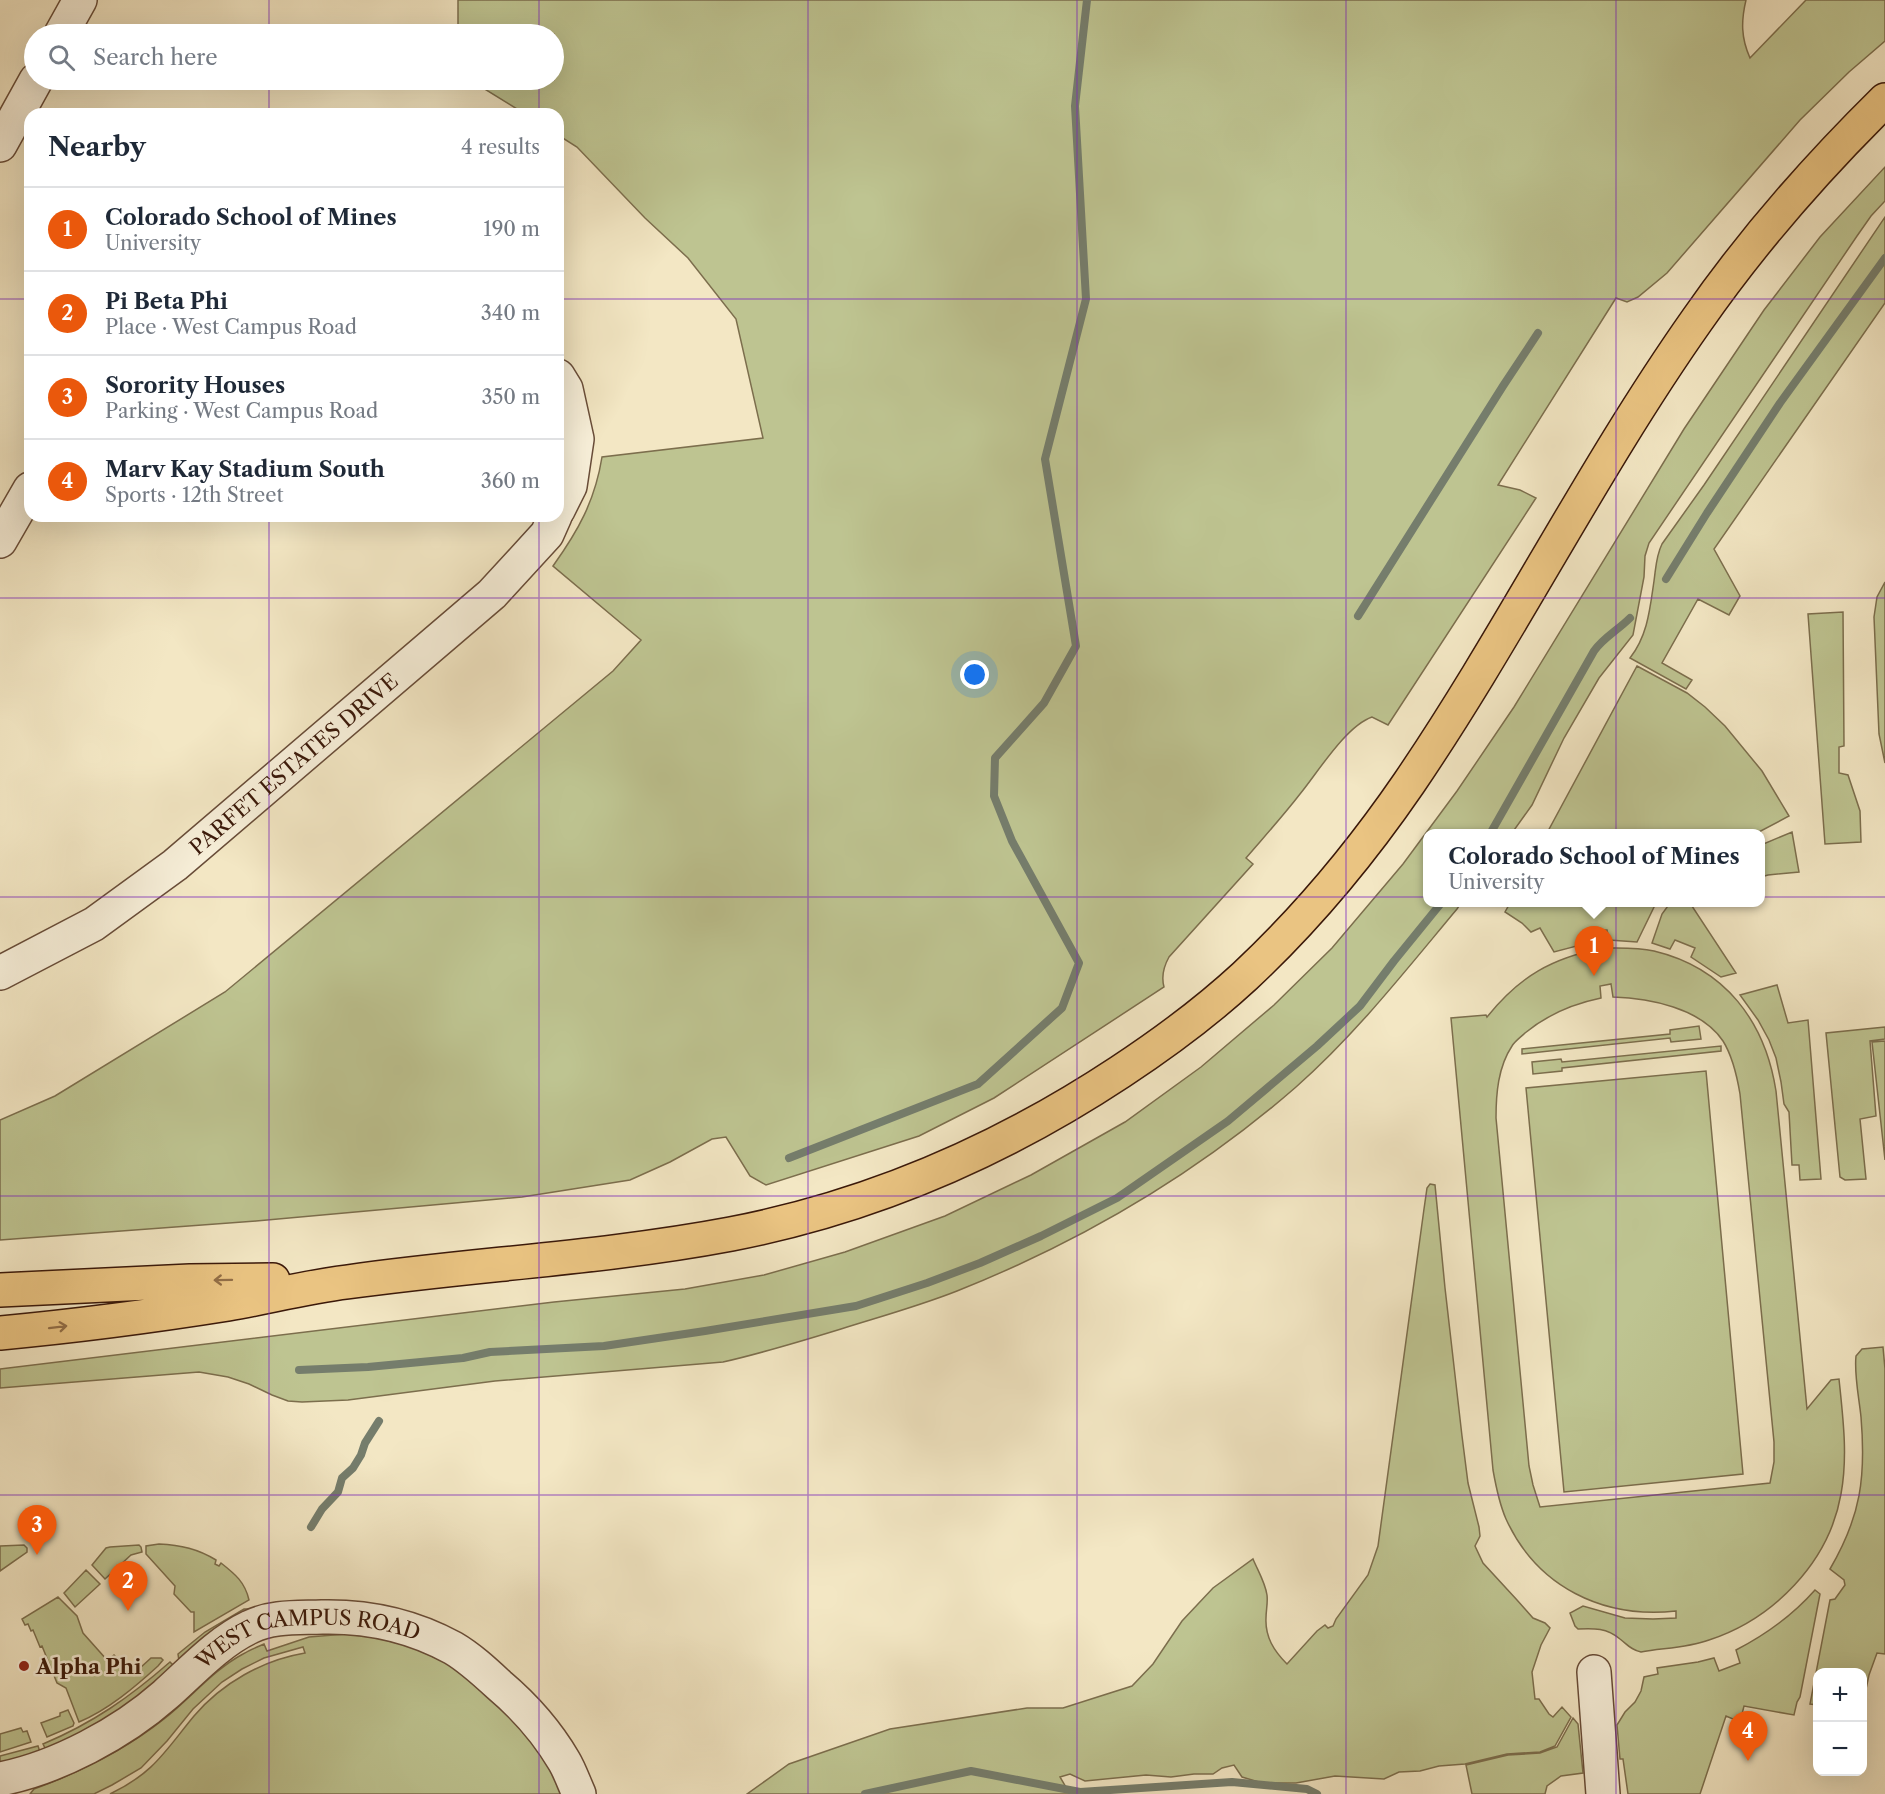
<!DOCTYPE html>
<html lang="en">
<head>
<meta charset="utf-8">
<style>
  :root { --surface:#fff; --page:#f6f6f7; --text:#1f2937; --muted:#747a83; --line:#e0e1e3; --accent:#ea580c }
  body { margin:0; font-family:"Libre Caslon Text",serif; background:var(--page); color:var(--text) }
  .controls { position:absolute; right:18px; bottom:18px; display:grid; overflow:hidden; border-radius:12px; box-shadow:0 6px 24px #0002 }
  .controls button { width:54px; height:54px; display:grid; place-items:center; padding:0; border:0; border-bottom:2px solid var(--line); background:var(--surface); color:var(--text); font:30px sans-serif }
  .you { position:absolute; left:975px; top:675px; width:21px; height:21px; margin:-15px; border:4px solid #fff; border-radius:50%; background:#1a73e8; box-shadow:0 0 0 9px #1a73e833 }
  .badge { display:grid; place-items:center; width:39px; height:39px; border-radius:50%; background:var(--accent); color:#fff; font-size:20px; font-weight:700 }
  .pin { position:absolute; translate:-50% -50px; filter:drop-shadow(0 2px 3px #0008) }
  .pin::after { content:''; position:absolute; top:32px; width:21px; height:18px; background:inherit; clip-path:polygon(0 0,100% 0,50% 100%) }
  .popup { position:absolute; left:1423px; top:829px; width:342px; height:78px; box-sizing:border-box; display:grid; place-content:center; border-radius:12px; background:var(--surface); filter:drop-shadow(0 2px 4px #0005); font-size:20px; white-space:nowrap; color:var(--muted) }
  .popup b { font-size:22px; color:var(--text) }
  .popup::after { content:''; position:absolute; left:50%; top:100%; margin-left:-12px; border:12px solid transparent; border-top-color:var(--surface) }
  .list { margin:0; padding:0; list-style:none }
  h2 { display:flex; justify-content:space-between; align-items:center; height:78px; margin:0; padding:0 24px; font-size:26px }
  h2 small { font-size:20px; font-weight:400; color:var(--muted) }
  .list li { display:grid; grid-template-columns:39px 1fr auto; gap:18px; align-items:center; box-sizing:border-box; height:84px; padding:0 24px; border-top:2px solid var(--line) }
  .list b { display:block; font-size:22px; white-space:nowrap }
  .list p { margin:0; font-size:20px; white-space:nowrap; color:var(--muted) }
  .list em { font-size:20px; font-style:normal; color:var(--muted) }
  .icon { flex:none; width:33px; height:33px; fill:none; stroke:currentColor; stroke-width:2; stroke-linecap:round; stroke-linejoin:round }
  .map { position:relative; flex:none; width:1885px; height:1794px; overflow:hidden }
  .search { position:absolute; background:var(--surface); box-shadow:0 6px 24px #0002; left:24px; top:24px; width:540px; height:66px; display:flex; align-items:center; gap:15px; box-sizing:border-box; padding:0 21px; border-radius:33px; color:var(--muted); font-size:22px }
  .panel { position:absolute; background:var(--surface); box-shadow:0 6px 24px #0002; left:24px; top:108px; width:540px; height:414px; border-radius:18px }
  .map>svg:first-child { display:block }
  .green { fill:#bec491; stroke:#7c6e4d; stroke-width:1.5; fill-rule:evenodd }
  .lines { fill:none; stroke-linecap:round; stroke-linejoin:round }
  .stream { stroke:#757d6c; stroke-width:8 }
  .minor-casing { stroke:#684c38; stroke-width:36 }
  .highway-casing { stroke:#3a1809; stroke-width:36 }
  .minor { stroke:#f7efd9; stroke-width:33 }
  .highway { stroke:#eac482; stroke-width:33 }
  .oneway { stroke:#926e46 }
  .grid { fill:none; stroke:#7b2cbf; stroke-width:1.5; stroke-opacity:0.55 }
  .poi-dot { fill:#8f2418; stroke:#f7efd9; stroke-width:2 }
  .labels { text-anchor:middle; dominant-baseline:central; stroke-width:5; stroke-linejoin:round; paint-order:stroke }
  .street-label { font-size:21px; fill:#3a1809; stroke:#f7efd9 }
  .poi-label { font-size:21px; font-weight:bold; fill:#3a1809; stroke:#f7efd9; text-anchor:start }
</style>
</head>
<body>
<div class="map">
<svg width="1885" height="1794" viewBox="0 0 1885 1794">
  <rect width="100%" height="100%" fill="#f3e7c4"/>
  <filter id="stains"><feTurbulence type="fractalNoise" baseFrequency=".00333" numOctaves="4"/><feColorMatrix values="0 0 0 0 .2 0 0 0 0 .09 0 0 0 0 .02 0 0 0 .5 -.17"/></filter>
  <radialGradient id="worn" r=".72"><stop offset=".6" stop-color="#630" stop-opacity="0"/><stop offset="1" stop-color="#630" stop-opacity=".3"/></radialGradient>
  <path class="green" d="M 458,0 L 1746,0 C 1741,21 1741,38 1750,58 L 1806,0 L 1885,0 L 1885,41 L 1849,72 L 1800,120 L 1667,273 L 1638,297 L 1627,302 L 1616,298 L 1498,485 L 1520,490 L 1536,498 L 1388,725 L 1372,717 C 1346,726 1318,772 1300,794 C 1283,816 1264,837 1246,858 L 1253,864 L 1169,957 C 1164,966 1161,976 1164,987 L 994,1098 L 919,1136 L 766,1185 L 750,1176 L 726,1137 L 712,1139 L 670,1162 L 630,1180 L 522,1197 L 256,1221 L 0,1240 L 0,1120 L 55,1096 L 225,992 L 613,671 L 641,640 L 553,566 C 578,531 595,501 602,457 L 763,438 L 736,319 L 688,258 L 645,218 L 577,147 L 558,135 L 558,114 L 525,114 L 470,80 L 554,80 L 554,34 L 458,34 Z
    M 1885,167 L 1885,201 L 1871,216 L 1857,236 L 1649,543 L 1645,556 L 1644,577 L 1633,635 L 1599,678 L 1564,738 L 1532,805 L 1512,833 L 1428,834 L 1428,902 L 1461,903 L 1457,909 C 1406,970 1356,1034 1296,1087 C 1196,1174 1080,1242 957,1291 C 919,1306 879,1317 841,1329 C 802,1341 763,1353 723,1362 L 495,1381 L 348,1400 L 302,1402 L 288,1401 L 272,1395 L 249,1384 L 228,1377 L 199,1372 L 0,1388 L 0,1369 L 554,1302 L 685,1289 L 764,1275 L 845,1252 L 945,1216 L 1031,1175 L 1125,1122 L 1201,1067 L 1274,1005 L 1332,948 L 1403,864 L 1457,791 L 1514,707 L 1684,429 L 1764,310 L 1820,237 Z
    M 1885,217 L 1885,303 L 1714,549 L 1740,596 L 1729,615 L 1698,599 L 1662,663 L 1692,680 L 1686,689 L 1630,658 C 1648,635 1650,608 1654,581 C 1656,567 1656,556 1662,544 L 1704,485 Z
    M 1885,582 L 1885,763 L 1879,734 L 1874,617 L 1877,597 Z
    M 1843,612 L 1844,746 L 1839,747 L 1839,773 L 1848,775 L 1860,811 L 1861,842 L 1825,844 L 1808,614 Z
    M 1637,666 L 1687,693 L 1705,707 L 1725,726 L 1762,771 L 1789,816 L 1757,833 L 1547,833 Z
    M 1792,832 L 1799,872 L 1768,875 L 1761,877 L 1761,845 Z
    M 1510,903 L 1510,902 L 1656,903 L 1637,942 L 1609,940 L 1607,930 L 1597,930 L 1596,941 L 1554,952 L 1540,928 L 1531,932 L 1522,923 L 1505,912 Z
    M 1670,903 L 1690,903 L 1736,973 L 1721,977 L 1691,957 L 1695,948 L 1675,940 L 1670,949 L 1652,943 L 1662,914 Z
    M 1603,948 C 1620,948 1637,947 1654,951 C 1725,968 1765,1021 1776,1091 L 1807,1409 L 1831,1380 L 1839,1379 C 1843,1418 1848,1456 1841,1494 C 1829,1563 1773,1619 1709,1640 C 1687,1648 1663,1648 1641,1652 C 1631,1650 1628,1645 1620,1639 C 1607,1628 1594,1628 1578,1629 L 1575,1626 L 1570,1613 L 1583,1606 L 1625,1618 L 1653,1619 L 1676,1618 L 1676,1611 C 1603,1619 1537,1587 1506,1519 C 1499,1503 1496,1487 1493,1470 L 1451,1018 L 1486,1015 L 1487,1017 C 1520,976 1552,958 1603,948 ZM 1611,984 L 1613,997 C 1649,998 1701,1008 1723,1041 C 1733,1057 1737,1076 1740,1094 L 1774,1442 L 1774,1462 L 1770,1483 L 1540,1507 L 1533,1485 L 1529,1466 L 1496,1118 C 1496,1094 1498,1067 1512,1046 C 1515,1041 1521,1037 1525,1033 C 1548,1014 1572,1004 1601,998 L 1600,986 Z
    M 1777,985 L 1788,1023 L 1808,1020 L 1821,1179 L 1800,1180 L 1799,1165 L 1792,1165 L 1789,1112 L 1784,1104 L 1781,1082 L 1776,1058 L 1769,1040 L 1758,1020 L 1740,995 Z
    M 1699,1026 L 1701,1039 L 1671,1042 L 1670,1038 L 1522,1054 L 1522,1049 L 1670,1034 L 1670,1030 Z
    M 1885,1027 L 1885,1039 L 1870,1041 L 1876,1116 L 1860,1119 L 1866,1179 L 1845,1180 L 1840,1177 L 1826,1033 Z
    M 1885,1041 L 1885,1160 L 1872,1042 Z
    M 1721,1046 L 1721,1051 L 1562,1068 L 1562,1071 L 1533,1074 L 1532,1062 L 1561,1059 L 1562,1062 Z
    M 1706,1071 L 1743,1474 L 1564,1492 L 1526,1088 Z
    M 1430,1184 L 1435,1185 L 1445,1288 L 1462,1436 L 1468,1483 L 1479,1527 L 1480,1536 L 1475,1546 L 1483,1563 L 1517,1600 L 1533,1618 L 1545,1623 L 1550,1628 L 1541,1645 L 1532,1672 L 1535,1699 L 1539,1699 L 1549,1714 L 1553,1717 L 1562,1707 L 1571,1717 L 1555,1746 L 1540,1752 L 1507,1754 L 1465,1764 L 1439,1766 L 1420,1771 L 1399,1772 L 1384,1779 L 1335,1776 L 1296,1783 L 1262,1783 L 1242,1777 L 1234,1765 L 1222,1768 L 1213,1774 L 1194,1774 L 1171,1777 L 1146,1775 L 1085,1781 L 1070,1774 L 1060,1777 L 1070,1794 L 747,1794 L 789,1764 L 890,1729 L 1027,1708 L 1063,1708 L 1132,1686 L 1153,1664 L 1182,1621 L 1213,1588 L 1253,1559 C 1258,1571 1265,1582 1267,1595 C 1268,1603 1266,1610 1266,1618 C 1265,1637 1274,1651 1287,1664 L 1317,1631 L 1325,1625 L 1328,1628 L 1333,1626 L 1336,1619 L 1368,1575 L 1378,1546 L 1424,1209 L 1427,1188 Z
    M 1883,1347 L 1885,1369 L 1885,1654 L 1877,1653 L 1869,1675 L 1863,1703 L 1862,1672 L 1818,1672 L 1817,1705 L 1810,1704 L 1830,1600 L 1835,1599 L 1845,1585 L 1844,1580 L 1830,1569 C 1861,1516 1866,1477 1861,1417 C 1859,1397 1854,1375 1856,1356 L 1862,1349 Z
    M 159,1544 C 181,1545 198,1549 216,1560 L 215,1564 L 219,1566 L 221,1563 C 235,1574 245,1582 249,1600 L 194,1632 L 194,1612 L 191,1612 L 174,1594 L 175,1586 L 146,1554 L 146,1546 Z
    M 24,1545 L 27,1548 L 27,1552 L 0,1571 L 0,1546 Z
    M 139,1545 L 141,1547 L 142,1552 L 131,1555 L 105,1579 L 92,1565 L 106,1548 L 110,1547 Z
    M 86,1570 L 100,1584 L 75,1607 L 64,1593 Z
    M 1815,1590 L 1820,1594 L 1800,1697 L 1797,1702 L 1794,1715 L 1744,1706 L 1740,1722 L 1726,1716 L 1700,1794 L 1628,1794 L 1623,1759 L 1620,1759 L 1617,1725 L 1625,1712 L 1635,1702 L 1641,1691 L 1644,1677 L 1658,1674 L 1657,1668 L 1698,1662 L 1714,1658 L 1719,1671 L 1740,1663 L 1736,1650 C 1767,1634 1792,1616 1815,1590 Z
    M 58,1597 L 77,1616 L 83,1633 L 107,1660 L 114,1655 L 126,1668 L 140,1668 L 151,1658 L 161,1658 L 163,1660 L 158,1666 C 135,1687 108,1710 79,1722 L 66,1688 L 57,1683 L 42,1646 L 40,1647 L 33,1630 L 31,1631 L 28,1624 L 25,1625 L 22,1619 Z
    M 244,1609 L 254,1609 L 179,1661 L 178,1654 L 205,1632 Z
    M 346,1634 L 378,1638 L 412,1647 L 451,1665 L 518,1718 L 566,1794 L 110,1794 C 154,1773 165,1751 194,1716 C 222,1683 263,1660 305,1653 L 303,1647 L 264,1658 L 242,1669 L 222,1682 L 193,1709 L 167,1741 L 141,1768 L 112,1785 L 94,1794 L 30,1794 L 34,1789 C 81,1772 125,1750 164,1719 C 191,1698 213,1670 243,1654 C 250,1650 257,1647 264,1644 L 267,1651 L 309,1637 Z
    M 170,1662 L 174,1666 L 152,1686 L 108,1719 L 46,1750 L 43,1744 C 93,1723 130,1697 170,1662 Z
    M 68,1710 L 74,1723 L 73,1726 L 47,1737 L 41,1723 L 60,1716 L 60,1713 Z
    M 1573,1718 L 1578,1724 L 1583,1773 L 1561,1776 L 1547,1786 L 1545,1794 L 1472,1794 L 1466,1765 L 1508,1755 L 1540,1753 L 1557,1747 Z
    M 21,1728 L 23,1732 L 27,1731 L 31,1742 L 0,1752 L 0,1734 Z
    M 38,1746 L 40,1752 L 0,1763 L 0,1756 Z"/>
  <g class="lines">
    <path class="stream" d="M 1666,579 L 1707,513 L 1780,403 L 1885,258
      M 1358,616 L 1503,386 L 1538,333
      M 1490,834 L 1594,651 C 1603,638 1618,630 1630,618
      M 789,1158 L 978,1084 L 1062,1008 L 1079,963 L 1012,841 L 994,796 L 995,758 L 1044,703 L 1076,646 L 1045,459 L 1086,299 L 1075,106 L 1087,0
      M 299,1370 L 368,1367 L 463,1358 L 490,1352 L 604,1346 L 705,1331 L 856,1306 L 927,1283 L 980,1263 L 1041,1236 L 1117,1198 L 1228,1121 L 1317,1046 L 1360,1006 L 1394,961 L 1442,902
      M 311,1527 L 322,1509 L 338,1492 L 342,1478 L 353,1468 L 361,1455 L 365,1443 L 379,1421
      M 865,1794 L 971,1771 L 1080,1792 L 1232,1782 L 1307,1789 L 1317,1794"/>
    <defs>
      <g id="minor">
        <path d="M 61,34 L 80,0"/>
        <path d="M 0,145 L 36,80"/>
        <path d="M 558,376 L 566,389 L 577,439 L 570,486 L 558,510"/>
        <path d="M 0,541 L 30,489"/>
        <path id="s1" d="M 0,973 L 94,924 L 175,865 L 492,594 L 547,534 L 555,516"/>
        <path d="M 1594,1672 L 1603,1794"/>
        <path id="s2" d="M 0,1779 C 57,1768 122,1733 165,1695 C 191,1672 218,1642 250,1627 C 272,1616 298,1618 322,1617 C 367,1616 413,1626 453,1648 C 470,1658 485,1672 499,1685 C 525,1707 547,1732 564,1761 C 570,1771 574,1783 579,1794"/>
      </g>
      <path id="highway" d="M 0,1290 L 190,1281 L 273,1280
        M 0,1333 C 76,1326 152,1316 228,1304 C 268,1297 307,1287 347,1282 C 475,1264 604,1258 731,1234 C 871,1207 1002,1150 1120,1072 C 1164,1043 1206,1012 1245,976 C 1307,918 1361,853 1409,783 C 1511,633 1592,469 1697,320 C 1752,241 1816,168 1885,100"/>
    </defs>
    <use href="#minor" class="minor-casing"/>
    <use href="#highway" class="highway-casing"/>
    <use href="#minor" class="minor"/>
    <use href="#highway" class="highway"/>
  </g>
  <defs><path id="oneway-shaft" d="M-6 0H5M1.5-3L5.5 0L1.5 3" fill="none" stroke-width="1.6" stroke-linecap="round" stroke-linejoin="round" transform="scale(1.5)"/></defs>
  <g class="oneway">
    <use href="#oneway-shaft" transform="translate(223 1280) rotate(179)"/>
    <use href="#oneway-shaft" transform="translate(58 1327) rotate(-7)"/>
  </g>
  <path class="grid" d="M 269,0 L 269,34M 539,0 L 539,34M 808,0 L 808,1794M 1077,0 L 1077,1794M 1346,0 L 1346,1794M 1616,0 L 1616,1794M 269,80 L 269,114M 539,80 L 539,114M 0,299 L 30,299M 558,299 L 1885,299M 269,516 L 269,1794M 539,516 L 539,1794M 0,598 L 1885,598M 0,897 L 1885,897M 0,1196 L 1885,1196M 0,1495 L 1885,1495"/>
  <circle class="poi-dot" cx="24" cy="1666" r="6"/>
  <g class="labels">
    <g class="street-label">
      <text stroke="none"><textPath href="#s1" startOffset="362">PARFET ESTATES DRIVE</textPath></text>
      <text stroke="none"><textPath href="#s2" startOffset="351">WEST CAMPUS ROAD</textPath></text>
    </g>
    <g class="poi-label">
      <text x="36" y="1666">Alpha Phi</text>
    </g>
  </g>
  <rect width="100%" height="100%" filter="url(#stains)"/>
  <rect width="100%" height="100%" fill="url(#worn)"/>
</svg>
<div class="controls">
<button>+</button>
<button>−</button>
</div>
<div class="you"></div>
<div class="pin badge" style="left:1594px;top:976px">1</div>
<div class="popup"><b>Colorado School of Mines</b>University</div>
<div class="pin badge" style="left:128px;top:1611px">2</div>
<div class="pin badge" style="left:37px;top:1555px">3</div>
<div class="pin badge" style="left:1748px;top:1761px">4</div>
<div class="search"><svg class="icon" aria-label="search" viewBox="0 0 24 24"><circle cx="10" cy="10" r="6"/><path d="M15 15l6 6"/></svg>Search here</div>
<section class="panel">
<h2>Nearby<small>4 results</small></h2>
<ul class="list">
<li><span class="badge">1</span><div><b>Colorado School of Mines</b><p>University</p></div><em>190 m</em></li>
<li><span class="badge">2</span><div><b>Pi Beta Phi</b><p>Place · West Campus Road</p></div><em>340 m</em></li>
<li><span class="badge">3</span><div><b>Sorority Houses</b><p>Parking · West Campus Road</p></div><em>350 m</em></li>
<li><span class="badge">4</span><div><b>Marv Kay Stadium South</b><p>Sports · 12th Street</p></div><em>360 m</em></li>
</ul>
</section>
</div>
</body>
</html>
